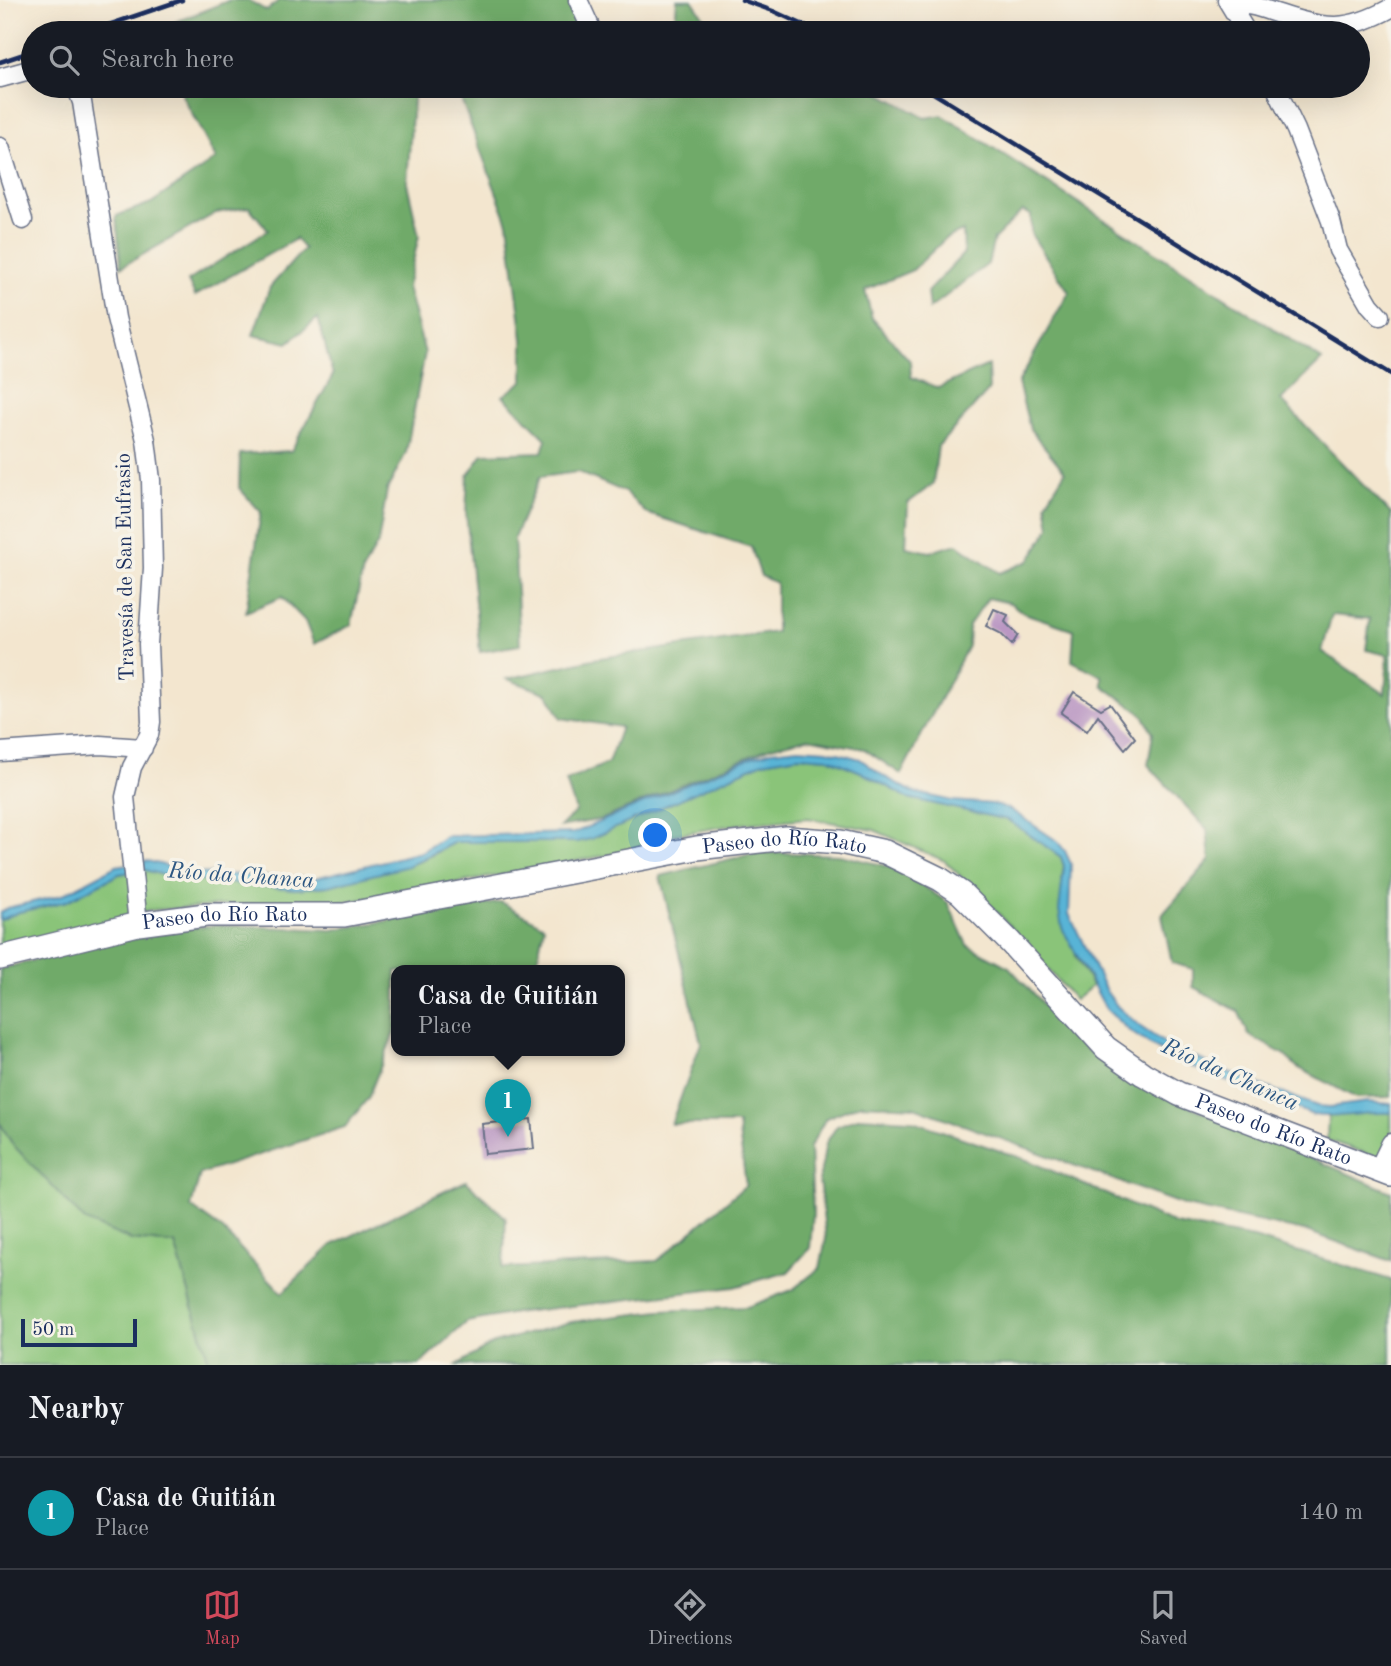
<!DOCTYPE html>
<html lang="en">
<head>
<meta charset="utf-8">
<style>
  :root { --surface:#171b24; --page:#20242c; --text:#f1f3f6; --muted:#9ea1a6; --line:#363941; --accent:#d1495b }
  body { margin:0; font-family:"Old Standard TT",serif; background:var(--page); color:var(--text) }
  .scale { position:absolute; left:21px; bottom:18px; width:116px; box-sizing:border-box; padding-left:7px; border:4px solid #1b2f5e; border-top:0; font-size:19px; line-height:24px; white-space:nowrap; color:#1b2f5e; -webkit-text-stroke:5px #f7f3e8; paint-order:stroke }
  .you { position:absolute; left:656px; top:836px; width:24px; height:24px; margin:-18px; border:5px solid #fff; border-radius:50%; background:#1a73e8; box-shadow:0 0 0 10px #1a73e833 }
  .badge { display:grid; place-items:center; width:46px; height:46px; border-radius:50%; background:var(--accent); color:#fff; font-size:23px; font-weight:700 }
  .pin { position:absolute; translate:-50% -58px; filter:drop-shadow(0 2px 4px #0008) }
  .pin::after { content:''; position:absolute; top:37px; width:24px; height:21px; background:inherit; clip-path:polygon(0 0,100% 0,50% 100%) }
  .popup { position:absolute; left:391px; top:965px; width:234px; height:91px; box-sizing:border-box; display:grid; place-content:center; border-radius:14px; background:var(--surface); filter:drop-shadow(0 2px 5px #0005); font-size:23px; white-space:nowrap; color:var(--muted) }
  .popup b { font-size:26px; color:var(--text) }
  .popup::after { content:''; position:absolute; left:50%; top:100%; margin-left:-14px; border:14px solid transparent; border-top-color:var(--surface) }
  .list { margin:0; padding:0; list-style:none }
  h2 { display:flex; justify-content:space-between; align-items:center; height:91px; margin:0; padding:0 28px; font-size:30px }
  h2 small { font-size:23px; font-weight:400; color:var(--muted) }
  .list li { display:grid; grid-template-columns:46px 1fr auto; gap:21px; align-items:center; box-sizing:border-box; height:112px; padding:0 28px; border-top:2px solid var(--line) }
  .list b { display:block; font-size:26px; white-space:nowrap }
  .list p { margin:0; font-size:23px; white-space:nowrap; color:var(--muted) }
  .list em { font-size:23px; font-style:normal; color:var(--muted) }
  .icon { flex:none; width:38px; height:38px; fill:none; stroke:currentColor; stroke-width:2; stroke-linecap:round; stroke-linejoin:round }
  .map { position:relative; flex:none; width:1391px; height:1365px; overflow:hidden }
  .search { position:absolute; background:var(--surface); box-shadow:0 7px 28px #0002; left:21px; right:21px; top:21px; height:77px; display:flex; align-items:center; gap:18px; box-sizing:border-box; padding:0 24px; border-radius:38px; color:var(--muted); font-size:26px }
  .sheet { height:203px; background:var(--surface) }
  nav { display:flex; justify-content:space-around; align-items:center; box-sizing:border-box; height:98px; border-top:2px solid var(--line); background:var(--surface); font-size:19px; color:var(--muted) }
  nav a { display:grid; justify-items:center; gap:4px }
  nav .on { color:var(--accent) }
  .map>svg:first-child { display:block }
  .green { fill:#8ac479; stroke:#527a6c; stroke-width:2 }
  .forest { fill:#6faa69; stroke:#456c64; stroke-width:2; fill-rule:evenodd }
  .water { fill:#58b4d6; stroke:#3a729a; stroke-width:2 }
  .building { fill:#ba97c3 }
  .lines { fill:none; stroke-linecap:round; stroke-linejoin:round }
  .minor-casing { stroke:#676f86; stroke-width:21 }
  .tertiary-casing { stroke:#676f86; stroke-width:26 }
  .minor { stroke:#fff; stroke-width:18 }
  .tertiary { stroke:#fff; stroke-width:23 }
  .rail { stroke:#1b2f5e; stroke-width:4.5 }
  .labels { text-anchor:middle; dominant-baseline:central; stroke-width:7; stroke-linejoin:round; paint-order:stroke }
  .street-label { font-size:21px; fill:#1b2f5e; stroke:#f7f3e8 }
  .water-label { font-size:23px; font-style:italic; fill:#2d5782; stroke:#f7f3e8 }
</style>
</head>
<body>
<div class="map">
<svg width="1391" height="1365" viewBox="0 0 1391 1365">
  <rect width="100%" height="100%" fill="#f7f3e8"/>
  <filter id="ink" filterUnits="userSpaceOnUse"><feTurbulence type="fractalNoise" baseFrequency=".0143" numOctaves="2"/><feDisplacementMap in="SourceGraphic" scale="14" xChannelSelector="R" yChannelSelector="G"/><feConvolveMatrix kernelMatrix="1 2 1 2 8 2 1 2 1" color-interpolation-filters="sRGB"/></filter>
  <filter id="wash" filterUnits="userSpaceOnUse"><feTurbulence type="fractalNoise" baseFrequency=".00686" numOctaves="4" result="noise"/><feDisplacementMap in="SourceGraphic" scale="28" xChannelSelector="R" yChannelSelector="G"/><feGaussianBlur stdDeviation="1.57" result="paint"/><feColorMatrix in="noise" values="0 0 0 0 0 0 0 0 0 0 0 0 0 0 0 0 0 1.4 0 .05"/><feComposite in="paint" operator="in"/></filter>
  <g filter="url(#wash)">
    <rect width="100%" height="100%" fill="#f3e6cf"/>
    <path class="green" d="M 798,756 L 828,758 L 861,772 L 908,798 L 1008,820 L 1061,857 L 1064,866 L 1062,878 L 1076,957 L 1092,986 L 1075,1000 L 998,913 L 945,861 L 874,830 L 808,818 L 733,825 L 667,836 L 630,851 L 389,896 L 333,903 L 233,905 L 153,910 L 0,948 L 0,920 L 19,912 L 67,901 L 119,874 L 145,870 L 174,878 L 295,889 L 328,886 L 421,861 L 455,842 L 591,839 L 763,762 Z
      M 1370,1111 L 1391,1113 L 1391,1162 L 1327,1140 L 1328,1117 Z
      M 0,1123 L 13,1145 L 131,1240 L 175,1244 L 210,1365 L 0,1365 Z"/>
    <path class="forest" d="M 230,0 L 248,0 L 267,11 L 279,0 L 574,0 L 588,33 L 151,32 Z
      M 677,0 L 692,0 L 715,33 L 674,33 Z
      M 184,86 L 414,86 L 407,183 L 419,236 L 407,287 L 425,353 L 406,453 L 387,490 L 378,543 L 363,570 L 351,625 L 314,644 L 305,621 L 282,597 L 246,612 L 261,512 L 239,488 L 240,454 L 291,451 L 333,375 L 318,318 L 288,343 L 253,335 L 270,287 L 304,249 L 296,239 L 195,296 L 188,281 L 268,230 L 249,207 L 216,213 L 121,267 L 116,216 L 151,203 L 216,159 L 182,95 Z
      M 456,86 L 619,86 L 627,95 L 652,94 L 661,86 L 867,86 L 925,118 L 942,115 L 1322,360 L 1281,400 L 1391,514 L 1391,1097 L 1356,1098 L 1297,1067 L 1283,1054 L 1249,1035 L 1238,1011 L 1193,987 L 1193,969 L 1172,963 L 1162,915 L 1210,860 L 1207,829 L 1148,765 L 1153,733 L 1143,715 L 1102,685 L 1102,676 L 1072,661 L 1074,630 L 1024,613 L 1010,603 L 988,598 L 969,625 L 968,646 L 901,774 L 864,749 L 808,738 L 771,747 L 603,819 L 560,827 L 576,811 L 566,781 L 608,763 L 621,727 L 561,718 L 548,694 L 507,679 L 593,659 L 776,632 L 776,583 L 761,576 L 751,547 L 646,513 L 625,492 L 578,472 L 540,477 L 514,538 L 520,645 L 480,652 L 466,513 L 468,475 L 483,454 L 542,452 L 546,439 L 503,396 L 523,381 L 523,339 L 508,223 ZM 1022,211 L 1031,215 L 1031,234 L 1069,292 L 1018,383 L 1030,429 L 1065,472 L 1046,503 L 1050,527 L 1029,561 L 1000,573 L 957,544 L 930,552 L 906,547 L 908,503 L 933,484 L 938,446 L 989,390 L 988,365 L 938,388 L 911,377 L 910,361 L 872,318 L 865,290 L 913,270 L 946,238 L 963,231 L 964,253 L 927,292 L 929,309 L 988,264 L 994,239 ZM 1332,615 L 1370,619 L 1366,650 L 1388,655 L 1385,694 L 1322,651 Z
      M 760,852 L 840,855 L 899,869 L 948,903 L 967,945 L 1009,967 L 1079,1043 L 1121,1077 L 1391,1192 L 1391,1261 L 1309,1232 L 1186,1206 L 914,1107 L 861,1104 L 826,1118 L 810,1147 L 813,1213 L 810,1248 L 788,1272 L 734,1287 L 521,1312 L 467,1322 L 419,1365 L 210,1365 L 175,1244 L 131,1240 L 85,1221 L 13,1145 L 0,1123 L 0,969 L 142,932 L 220,925 L 332,930 L 501,902 L 544,926 L 535,971 L 396,971 L 396,1028 L 368,1098 L 345,1127 L 200,1174 L 191,1207 L 223,1230 L 282,1293 L 332,1245 L 466,1181 L 506,1218 L 503,1268 L 657,1261 L 746,1185 L 738,1124 L 671,1124 L 701,1043 L 660,876 Z
      M 860,1117 L 910,1120 L 1027,1160 L 1175,1224 L 1254,1238 L 1391,1280 L 1391,1365 L 457,1365 L 494,1343 L 571,1322 L 660,1311 L 747,1307 L 792,1290 L 820,1268 L 826,1238 L 819,1180 L 826,1143 L 837,1126 Z"/>
    <path class="water" d="M 798,748 L 827,750 L 860,759 L 885,777 L 913,792 L 953,801 L 993,804 L 1011,810 L 1057,841 L 1065,851 L 1071,864 L 1069,914 L 1106,991 L 1118,1007 L 1142,1028 L 1169,1046 L 1245,1079 L 1317,1106 L 1330,1107 L 1368,1102 L 1391,1104 L 1391,1113 C 1365,1111 1340,1119 1313,1115 L 1183,1063 L 1150,1045 L 1128,1030 L 1106,1009 L 1062,928 L 1059,910 L 1064,866 L 1061,857 L 1008,820 L 908,798 L 861,772 L 828,758 L 798,756 L 763,762 L 591,839 L 577,842 L 455,842 L 408,866 L 328,886 L 295,889 L 174,878 L 145,870 L 119,874 L 67,901 L 19,912 L 0,920 L 0,913 L 7,908 L 62,895 L 116,866 L 148,861 L 194,873 L 315,878 L 421,852 L 446,836 L 574,833 L 749,758 L 772,751 Z"/>
    <g id="blocks">
      <path class="building" d="M 994,609 L 1008,615 L 1005,622 L 1018,635 L 1012,645 L 1000,633 L 986,626 Z
        M 1074,692 L 1101,709 L 1110,704 L 1135,738 L 1125,749 L 1098,715 L 1087,731 L 1061,713 Z
        M 531,1119 L 534,1149 L 485,1154 L 482,1124 Z"/>
    </g>
  </g>
  <g filter="url(#ink)">
    <use href="#blocks" fill-opacity="0" stroke="#676f86" stroke-width="2"/>
    <g class="lines">
      <defs>
        <path id="minor" d="M 578,0 L 593,33
          M 1227,0 L 1247,33
          M 1232,0 L 1231,4 C 1249,3 1263,9 1279,14 C 1326,30 1347,32 1391,8
          M 0,78 L 33,69
          M 76,86 L 82,102 L 116,318 L 146,440 L 151,480 L 153,568 L 148,644 L 151,722 L 149,735 L 132,767 L 125,797 L 138,924
          M 1275,86 L 1296,130 L 1331,221 L 1338,250 L 1370,305 L 1380,316
          M 0,147 L 23,220
          M 0,752 L 100,745 L 143,748
          M 1379,1168 L 1391,1143"/>
        <g id="tertiary">
          <path id="s1" d="M 0,958 L 138,924 L 206,915 L 344,915 L 697,848 L 787,838 L 840,842 L 885,852 L 940,879 L 961,893 L 1010,942 L 1106,1048 L 1143,1074 L 1179,1094 L 1391,1175"/>
        </g>
      </defs>
      <use href="#minor" class="minor-casing"/>
      <use href="#tertiary" class="tertiary-casing"/>
      <use href="#minor" class="minor"/>
      <use href="#tertiary" class="tertiary"/>
      <path class="rail" d="M 742,0 L 773,11 L 821,33
        M 85,33 L 182,0
        M 0,62 L 33,51
        M 922,86 L 1391,374"/>
    </g>
  </g>
  <g class="labels">
    <g class="street-label">
      <text transform="translate(126 567) rotate(-91)">Travesía de San Eufrasio</text>
      <text stroke="none"><textPath href="#s1" startOffset="796">Paseo do Río Rato</textPath></text>
      <text stroke="none"><textPath href="#s1" startOffset="229">Paseo do Río Rato</textPath></text>
      <text stroke="none"><textPath href="#s1" startOffset="1384">Paseo do Río Rato</textPath></text>
    </g>
    <g class="water-label">
      <text transform="translate(241 876) rotate(4)">Río da Chanca</text>
      <text transform="translate(1230 1075) rotate(24)">Río da Chanca</text>
    </g>
  </g>
</svg>
<div class="scale">50 m</div>
<div class="you"></div>
<div class="pin badge" style="left:508px;top:1137px;background:#0f9aa8">1</div>
<div class="popup"><b>Casa de Guitián</b>Place</div>
<div class="search"><svg class="icon" aria-label="search" viewBox="0 0 24 24"><circle cx="10" cy="10" r="6"/><path d="M15 15l6 6"/></svg>Search here</div>
</div>
<section class="sheet">
<h2>Nearby<small></small></h2>
<ul class="list">
<li><span class="badge" style="background:#0f9aa8">1</span><div><b>Casa de Guitián</b><p>Place</p></div><em>140 m</em></li>
</ul>
</section>
<nav>
<a class="on"><svg class="icon" aria-label="map" viewBox="0 0 24 24"><path d="M3 6l6-2 6 2 6-2v14l-6 2-6-2-6 2zM9 4v14M15 6v14"/></svg>Map</a>
<a><svg class="icon" aria-label="directions" viewBox="0 0 24 24"><path d="M12 3l9 9-9 9-9-9zM9 14v-3h6M13 9l2 2-2 2"/></svg>Directions</a>
<a><svg class="icon" aria-label="saved" viewBox="0 0 24 24"><path d="M7 4h10v16l-5-4-5 4z"/></svg>Saved</a>
</nav>
</body>
</html>
